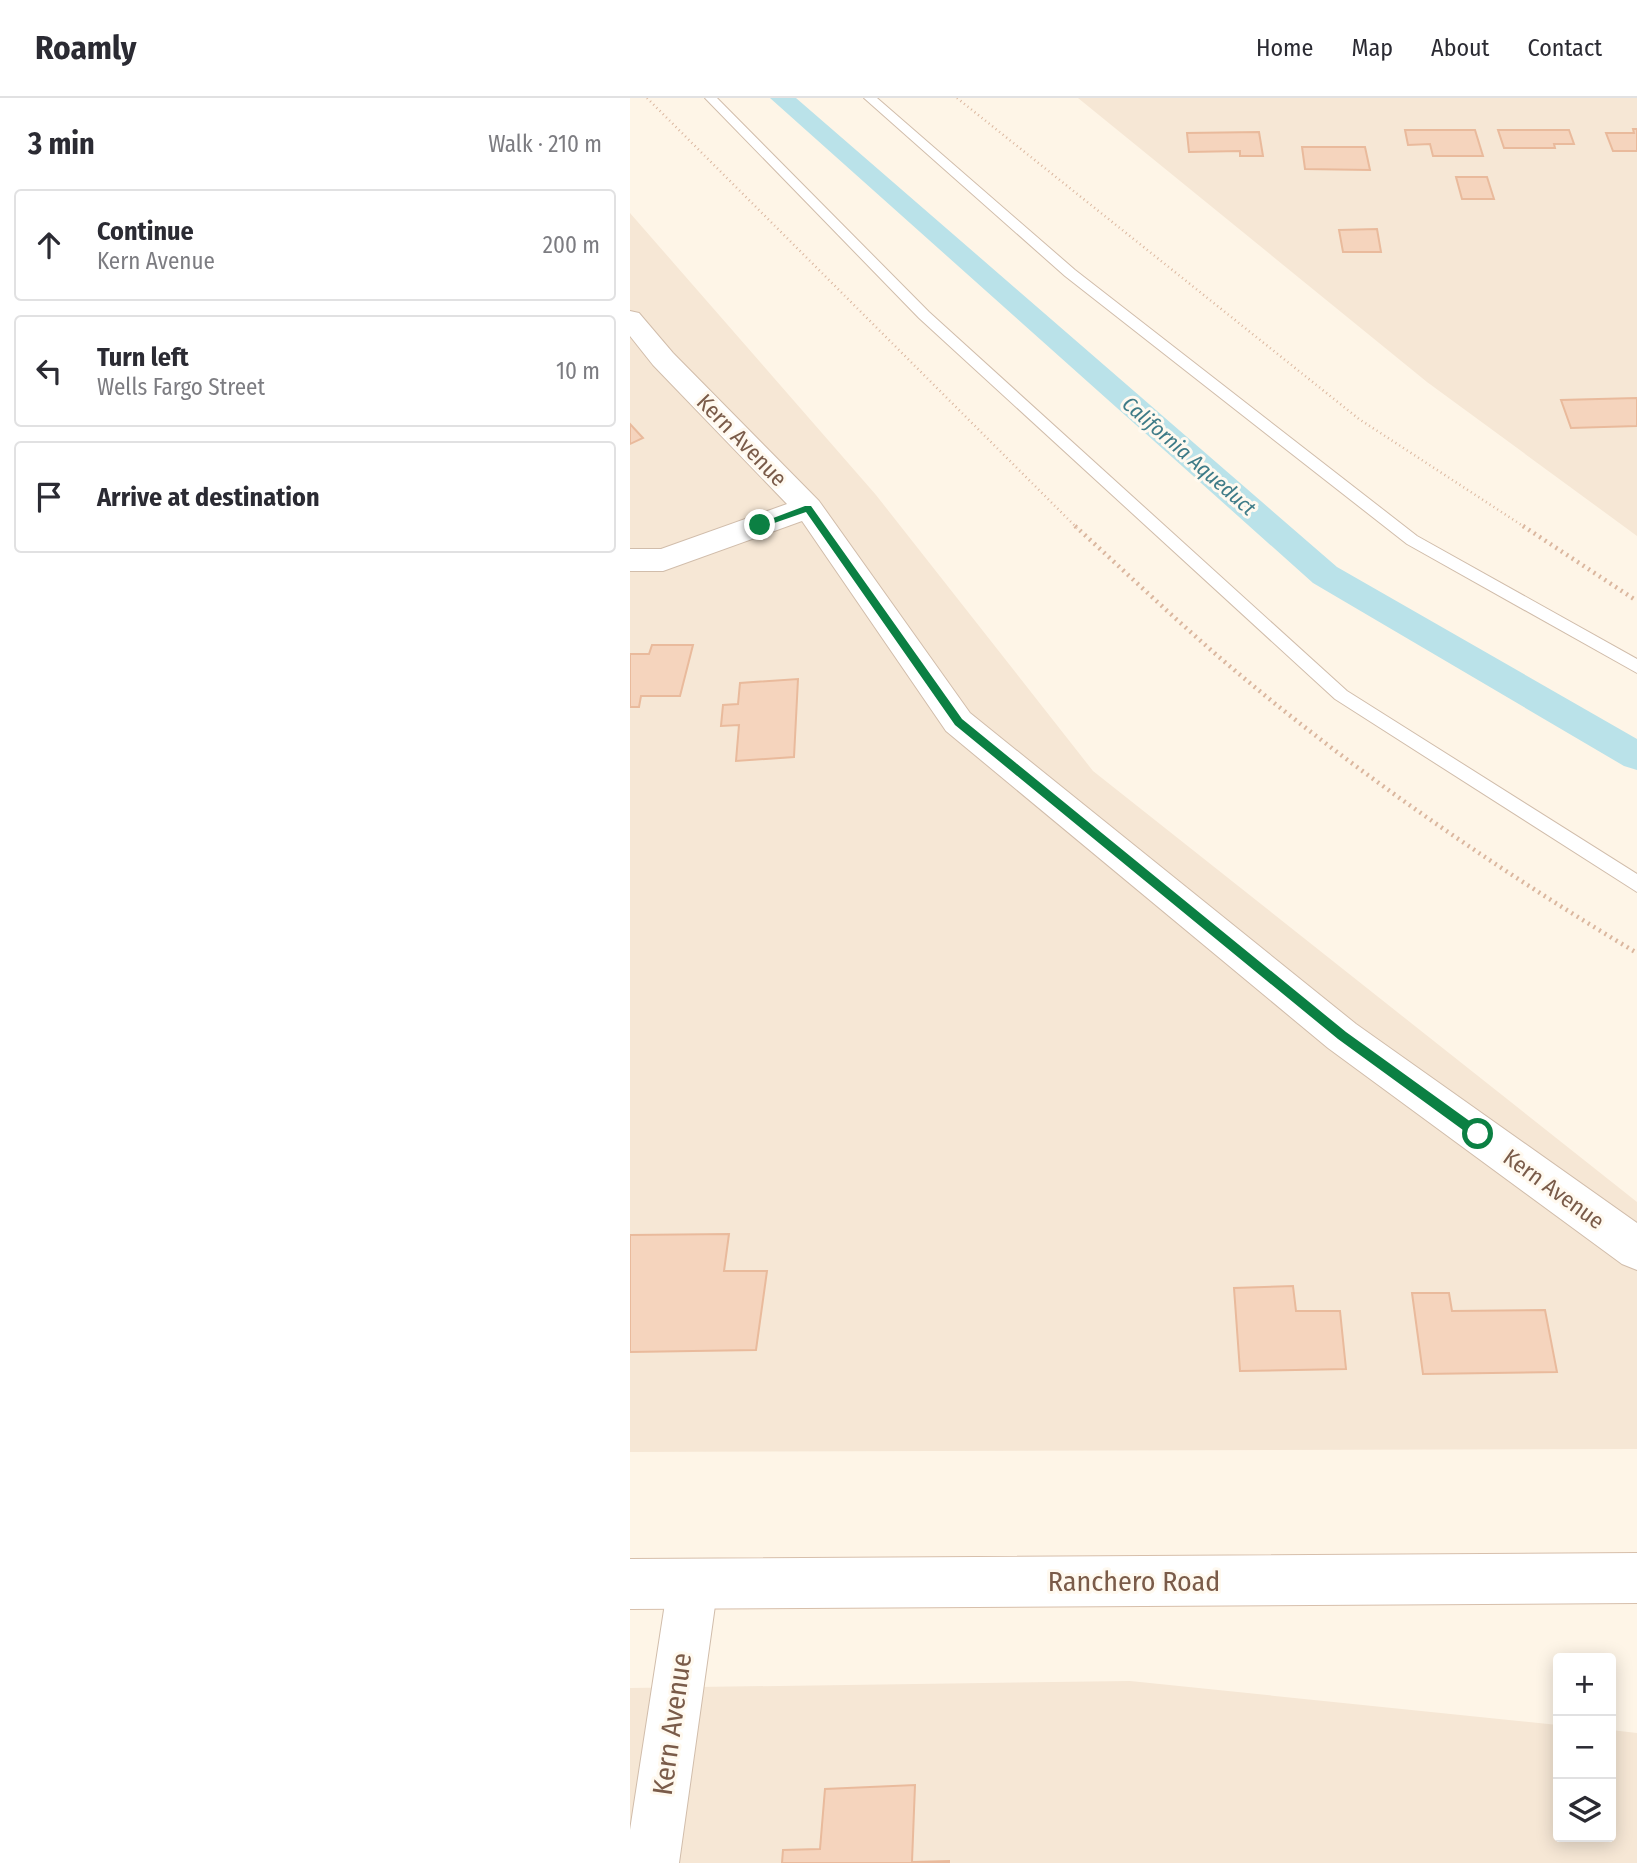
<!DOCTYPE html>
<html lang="en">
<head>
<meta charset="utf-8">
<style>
  :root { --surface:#fff; --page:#f7f7f7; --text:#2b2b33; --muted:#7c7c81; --line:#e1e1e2 }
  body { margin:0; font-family:"Fira Sans Condensed",sans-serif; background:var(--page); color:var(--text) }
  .controls { position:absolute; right:21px; bottom:21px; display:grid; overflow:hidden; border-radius:7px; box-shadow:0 4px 18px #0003 }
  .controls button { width:63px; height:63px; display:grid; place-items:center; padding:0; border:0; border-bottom:2px solid var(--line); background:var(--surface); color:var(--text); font:35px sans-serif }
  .stop { position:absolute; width:21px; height:21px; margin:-16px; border:5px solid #0b8043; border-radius:50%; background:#fff }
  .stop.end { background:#0b8043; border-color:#fff; box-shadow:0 2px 7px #0008 }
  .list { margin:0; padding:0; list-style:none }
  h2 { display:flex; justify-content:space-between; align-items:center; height:91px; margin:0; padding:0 28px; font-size:30px }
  h2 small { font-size:23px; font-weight:400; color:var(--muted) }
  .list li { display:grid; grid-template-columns:46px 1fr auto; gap:21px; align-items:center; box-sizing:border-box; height:112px; margin:0 14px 14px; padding:0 14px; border:2px solid var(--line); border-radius:7px }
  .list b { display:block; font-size:26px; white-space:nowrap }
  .list p { margin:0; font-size:23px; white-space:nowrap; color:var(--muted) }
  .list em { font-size:23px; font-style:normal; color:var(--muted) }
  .icon { flex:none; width:38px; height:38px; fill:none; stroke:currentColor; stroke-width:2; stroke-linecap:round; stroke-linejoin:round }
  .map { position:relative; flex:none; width:1007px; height:1765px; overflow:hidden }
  header { display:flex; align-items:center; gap:42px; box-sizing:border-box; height:98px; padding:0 35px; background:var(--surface); border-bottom:2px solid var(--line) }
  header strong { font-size:33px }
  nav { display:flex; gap:38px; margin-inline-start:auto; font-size:24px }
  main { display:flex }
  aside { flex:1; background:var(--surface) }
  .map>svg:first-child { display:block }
  .residential { fill:#f6e7d5 }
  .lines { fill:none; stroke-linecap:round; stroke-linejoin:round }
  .canal { fill:#bae2e9; fill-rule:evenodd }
  .building { fill:#f5d4bd; stroke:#e9ba9c; stroke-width:2 }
  .service-casing { stroke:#d1bdab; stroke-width:2 }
  .minor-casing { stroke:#d1bdab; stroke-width:2 }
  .secondary-casing { stroke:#d7bfab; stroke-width:2 }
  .path-far1 { stroke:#dbb79f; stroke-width:2.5; stroke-dasharray:1 3.5; stroke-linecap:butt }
  .path { stroke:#dbb79f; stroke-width:4.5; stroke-dasharray:2 4.5; stroke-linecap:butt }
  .service { fill:#fff; fill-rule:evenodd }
  .minor { fill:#fff; fill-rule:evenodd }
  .secondary { fill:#fff; fill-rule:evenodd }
  .route { fill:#0b8043 }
  .labels { text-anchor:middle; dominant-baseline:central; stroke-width:6; stroke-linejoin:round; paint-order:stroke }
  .far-water-label { font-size:21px; font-style:italic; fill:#3e7b87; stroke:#fff9ef }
  .street-label { font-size:23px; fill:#7a5b49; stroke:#fff9ef }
  .near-street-label { font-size:28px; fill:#7a5b49; stroke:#fff9ef }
</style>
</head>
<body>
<header>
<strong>Roamly</strong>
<nav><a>Home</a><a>Map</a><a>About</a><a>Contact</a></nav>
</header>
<main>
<aside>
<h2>3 min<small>Walk · 210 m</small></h2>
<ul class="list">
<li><svg class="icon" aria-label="ahead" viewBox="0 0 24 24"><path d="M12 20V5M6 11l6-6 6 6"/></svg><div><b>Continue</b><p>Kern Avenue</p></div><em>200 m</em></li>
<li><svg class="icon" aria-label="left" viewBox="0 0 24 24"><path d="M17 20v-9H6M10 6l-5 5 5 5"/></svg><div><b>Turn left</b><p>Wells Fargo Street</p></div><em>10 m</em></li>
<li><svg class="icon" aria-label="arrive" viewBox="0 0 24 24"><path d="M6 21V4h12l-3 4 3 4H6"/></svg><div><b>Arrive at destination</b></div></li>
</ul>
</aside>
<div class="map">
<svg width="1007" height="1765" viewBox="0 0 1007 1765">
  <rect width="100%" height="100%" fill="#fef5e7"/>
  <path class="residential" d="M 448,0 L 1007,0 L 1007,438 L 797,284 Z
    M 0,115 L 246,397 L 463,673 L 1007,1104 L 1007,1351 L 0,1354 Z
    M 500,1583 L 928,1627 L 928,1739 L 981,1739 L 981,1632 L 1007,1635 L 1007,1765 L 0,1765 L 0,1590 Z"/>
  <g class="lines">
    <path class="canal" d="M 140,0 L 166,0 L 707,469 L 1007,641 L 1007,672 L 994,668 L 683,485 Z"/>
  </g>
  <path class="building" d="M 1003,31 L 1007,31 L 1007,53 L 983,53 L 976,35 L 1004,35 Z
    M 775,32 L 845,32 L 853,58 L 803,58 L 800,46 L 778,47 Z
    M 868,32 L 939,32 L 944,46 L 924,46 L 925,50 L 874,50 Z
    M 629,34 L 633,58 L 610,58 L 610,53 L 559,54 L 557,35 Z
    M 672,49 L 735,49 L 740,72 L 675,71 Z
    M 826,79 L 857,79 L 864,101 L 832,101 Z
    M 747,131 L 751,154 L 713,154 L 709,132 Z
    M 1007,300 L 1007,328 L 941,330 L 931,302 Z
    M 0,326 L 13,340 L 0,346 Z
    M 22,547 L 63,547 L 50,598 L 11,598 L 9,609 L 0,609 L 0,556 L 19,556 Z
    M 168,581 L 164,659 L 106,663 L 109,627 L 91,628 L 93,607 L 108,606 L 110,585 Z
    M 99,1136 L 94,1173 L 137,1173 L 126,1252 L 0,1254 L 0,1137 Z
    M 663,1188 L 666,1213 L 710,1213 L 716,1271 L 610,1273 L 604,1190 Z
    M 782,1195 L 819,1195 L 822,1213 L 915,1212 L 927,1274 L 793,1276 Z
    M 285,1687 L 282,1764 L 319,1763 L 319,1765 L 152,1765 L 153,1752 L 190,1751 L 195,1691 Z"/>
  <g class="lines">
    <defs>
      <path id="service" d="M 75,0 L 87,0 L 299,214 L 717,593 L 1007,776 L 1007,794 L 705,601 L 289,220 Z
        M 234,0 L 247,0 L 445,172 L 787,438 L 1007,561 L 1007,575 L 777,446 L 435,178 Z"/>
      <path id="minor" d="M 0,213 L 9,215 L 43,255 L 189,403 L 340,615 L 726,926 L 1007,1125 L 1007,1172 L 992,1166 L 698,950 L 316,633 L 172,423 L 33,473 L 0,473 L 0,451 L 31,451 L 157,406 L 23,267 L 0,238 Z
        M 63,1461 L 80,1469 L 88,1486 L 49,1765 L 0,1765 L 0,1732 L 38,1486 L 46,1469 Z"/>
      <path id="secondary" d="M 1007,1455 L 1007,1505 L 0,1511 L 0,1461 Z"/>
    </defs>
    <use href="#service" class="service-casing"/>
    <use href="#minor" class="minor-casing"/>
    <use href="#secondary" class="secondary-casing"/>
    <path class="path-far1" d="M 17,0 L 447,430
      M 327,0 L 729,321 L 896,430"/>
    <path class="path" d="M 445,428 C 501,479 556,532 615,581 C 735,681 873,775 1007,855
      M 893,428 L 1007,503"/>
    <use href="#service" class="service"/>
    <use href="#minor" class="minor"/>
    <use href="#secondary" class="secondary"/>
  </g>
  <path class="route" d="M 175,408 L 181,408 L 332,621 L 716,934 L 852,1032 L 852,1040 L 844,1040 L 708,941 L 325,627 L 176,414 L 130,430 L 125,427 Z"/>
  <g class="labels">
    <g class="far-water-label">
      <text transform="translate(559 358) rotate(41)">California Aqueduct</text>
    </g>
    <g class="street-label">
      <text transform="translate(112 342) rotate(46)">Kern Avenue</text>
      <text transform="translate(924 1091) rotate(36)">Kern Avenue</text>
    </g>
    <g class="near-street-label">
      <text x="504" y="1483">Ranchero Road</text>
      <text transform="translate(42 1626) rotate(-82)">Kern Avenue</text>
    </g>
  </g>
</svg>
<div class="controls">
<button>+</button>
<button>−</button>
<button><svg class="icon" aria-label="layers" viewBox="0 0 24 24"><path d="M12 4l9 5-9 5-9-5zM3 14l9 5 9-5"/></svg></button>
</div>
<div class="stop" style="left:848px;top:1036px"></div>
<div class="stop end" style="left:130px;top:427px"></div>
</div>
</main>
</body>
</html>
